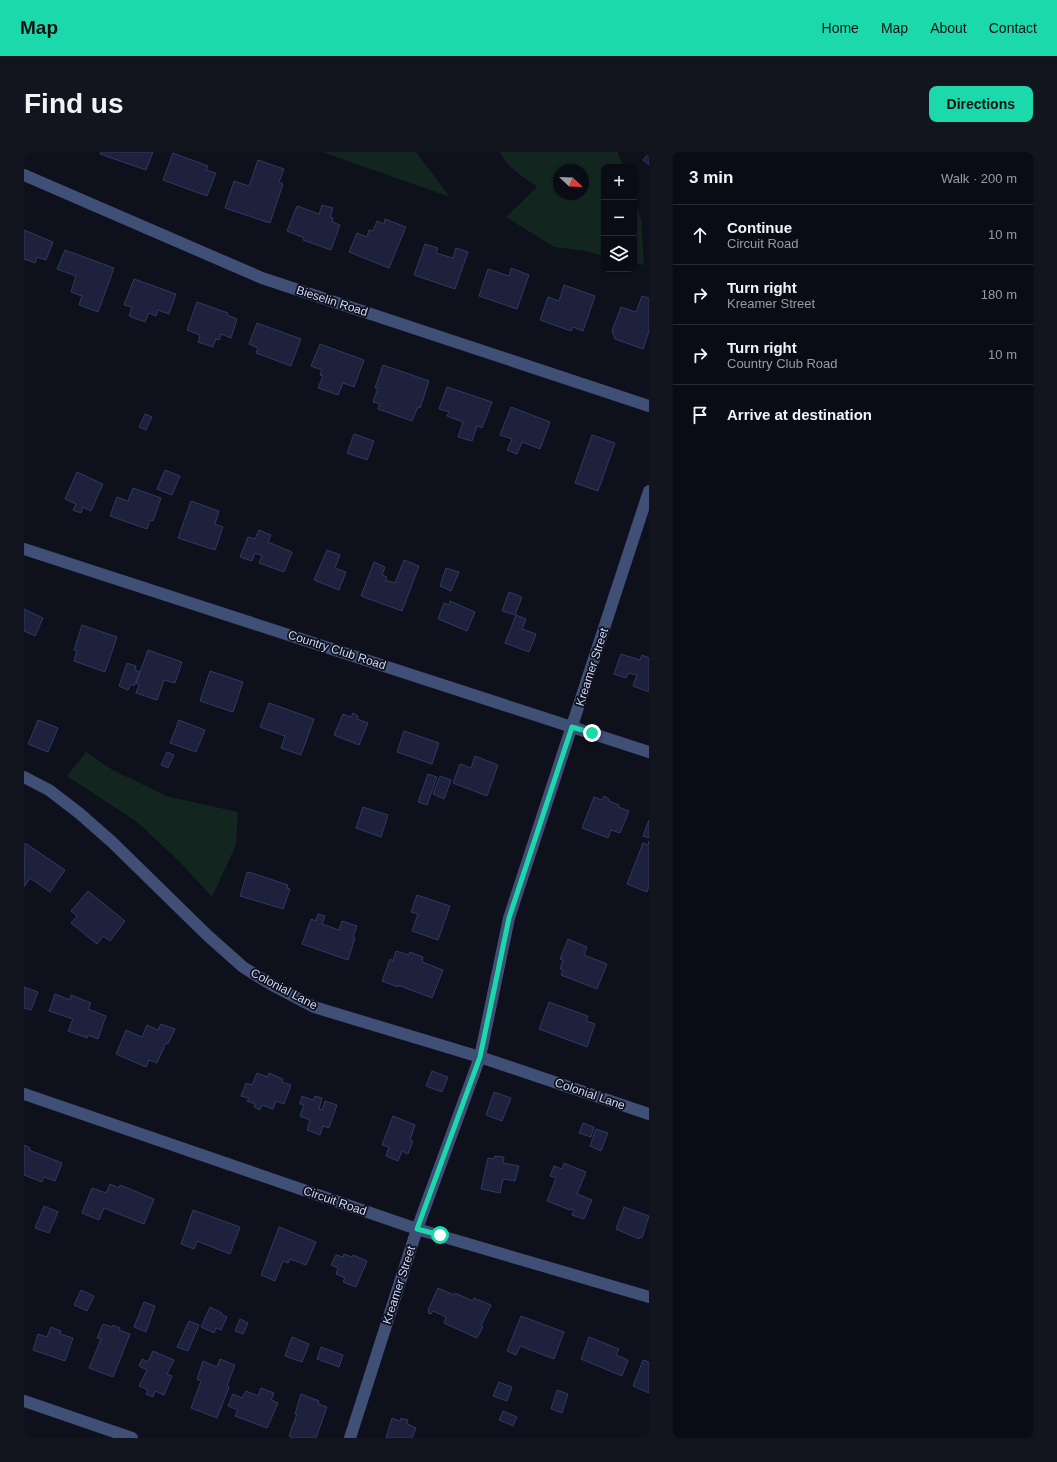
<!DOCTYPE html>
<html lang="en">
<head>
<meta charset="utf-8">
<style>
  :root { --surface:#0a0c15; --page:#13151e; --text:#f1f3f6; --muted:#999ba0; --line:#2a2c34; --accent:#1cd9ab }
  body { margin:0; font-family:Arial,sans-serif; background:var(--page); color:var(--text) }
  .controls { position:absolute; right:12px; top:12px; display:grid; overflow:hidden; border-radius:8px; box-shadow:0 1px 3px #0004 }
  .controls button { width:36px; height:36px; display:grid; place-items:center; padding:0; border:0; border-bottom:1px solid var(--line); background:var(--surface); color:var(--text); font:20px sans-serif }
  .compass { position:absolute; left:529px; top:12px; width:36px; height:36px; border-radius:50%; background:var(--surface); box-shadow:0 1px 3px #0004; rotate:113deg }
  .stop { position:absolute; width:12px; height:12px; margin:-9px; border:3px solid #1cd9ab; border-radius:50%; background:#fff }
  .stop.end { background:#1cd9ab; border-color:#fff; box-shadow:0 1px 4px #0008 }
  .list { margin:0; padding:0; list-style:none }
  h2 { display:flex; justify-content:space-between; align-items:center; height:52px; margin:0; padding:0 16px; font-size:17px }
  h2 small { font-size:13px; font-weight:400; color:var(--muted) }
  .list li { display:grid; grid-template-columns:26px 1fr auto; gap:12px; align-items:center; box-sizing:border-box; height:60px; padding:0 16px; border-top:1px solid var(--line) }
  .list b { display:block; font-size:15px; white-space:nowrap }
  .list p { margin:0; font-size:13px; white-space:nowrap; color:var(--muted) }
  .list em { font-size:13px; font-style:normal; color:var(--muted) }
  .icon { flex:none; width:22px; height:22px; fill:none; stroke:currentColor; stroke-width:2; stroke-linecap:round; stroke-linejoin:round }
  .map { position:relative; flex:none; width:625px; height:1286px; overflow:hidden; border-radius:8px }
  header { display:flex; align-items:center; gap:24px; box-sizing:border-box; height:56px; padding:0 20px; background:var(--accent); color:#111 }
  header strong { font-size:19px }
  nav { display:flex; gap:22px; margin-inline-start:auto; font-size:14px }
  .intro { display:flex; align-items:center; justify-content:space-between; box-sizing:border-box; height:96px; padding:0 24px }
  h1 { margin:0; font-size:28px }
  .button { padding:10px 18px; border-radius:8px; background:var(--accent); color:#111; font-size:14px; font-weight:700 }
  main { display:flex; gap:24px; padding:0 24px }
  aside { flex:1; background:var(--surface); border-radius:8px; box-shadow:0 1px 3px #0004 }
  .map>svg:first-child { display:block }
  .green { fill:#12251e; fill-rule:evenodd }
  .building { fill:#1d213b; stroke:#313964 }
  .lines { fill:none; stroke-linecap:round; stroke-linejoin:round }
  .minor { stroke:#3f4f76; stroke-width:12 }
  .route { stroke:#1cd9ab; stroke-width:5 }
  .labels { text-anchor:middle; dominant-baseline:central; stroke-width:3.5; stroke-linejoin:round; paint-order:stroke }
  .street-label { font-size:12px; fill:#cfd9f9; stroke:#0e101c }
</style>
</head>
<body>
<header>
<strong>Map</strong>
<nav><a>Home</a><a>Map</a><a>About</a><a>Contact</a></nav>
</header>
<div class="intro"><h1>Find us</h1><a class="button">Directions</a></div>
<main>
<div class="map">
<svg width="625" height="1286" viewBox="0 0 625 1286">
  <rect width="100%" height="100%" fill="#0e101c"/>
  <path class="green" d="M 298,0 L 392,0 L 426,45 Z
    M 476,0 L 594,0 L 599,15 L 580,15 L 580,104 L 561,99 L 530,95 L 482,65 L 513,35 C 499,24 484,17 476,0 ZM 535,18 L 559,18 L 559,42 L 535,42 Z
    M 610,47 L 617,67 L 620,113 L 610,111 Z
    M 62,600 L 87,617 L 142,644 L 214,660 L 212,693 L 188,745 L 157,711 L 113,670 L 43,624 Z"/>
  <path class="building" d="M 77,0 L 129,0 L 122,18 L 76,2 Z
    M 149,1 L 184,14 L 182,18 L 192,21 L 183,44 L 139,28 Z
    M 625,1 L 625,13 L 619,8 Z
    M 234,8 L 260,17 L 255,30 L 259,32 L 246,71 L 201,56 L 210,29 L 225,34 Z
    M 298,53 L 309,56 L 306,65 L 309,66 L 308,70 L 316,73 L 307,98 L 279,88 L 280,86 L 263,79 L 273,54 L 295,62 Z
    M 361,67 L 382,75 L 365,116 L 325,100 L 333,81 L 343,85 L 345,78 L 349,79 L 353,69 L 360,72 Z
    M 0,78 L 29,90 L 22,108 L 13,105 L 11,111 L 0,107 Z
    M 401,92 L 414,96 L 412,101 L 429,106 L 432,96 L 444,100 L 431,137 L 390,123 Z
    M 41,98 L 90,116 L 74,160 L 55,153 L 58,144 L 47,140 L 52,124 L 33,117 Z
    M 487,116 L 505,123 L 493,157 L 455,144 L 464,117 L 485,124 Z
    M 110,127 L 152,142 L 145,162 L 134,158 L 132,164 L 125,161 L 121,170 L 105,164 L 108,155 L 100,153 Z
    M 540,133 L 571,144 L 559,179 L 549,175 L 547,179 L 516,168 L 524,145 L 535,149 Z
    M 618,144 L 625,146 L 625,179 L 619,197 L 591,187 L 588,179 L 597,155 L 612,160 Z
    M 173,150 L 204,161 L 203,163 L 213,167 L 207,186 L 197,182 L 195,188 L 192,187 L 189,195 L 174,190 L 176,183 L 163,178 Z
    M 233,171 L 277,187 L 267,214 L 232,201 L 234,196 L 225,192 Z
    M 296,192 L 340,208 L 330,235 L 319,231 L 314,243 L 294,236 L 299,224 L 296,223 L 298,218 L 287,214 Z
    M 359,213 L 405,229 L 396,256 L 394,255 L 388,269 L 354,257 L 356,252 L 349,250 L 354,236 L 351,236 Z
    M 423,235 L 468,250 L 458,276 L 453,274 L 448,289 L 434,285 L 439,270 L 423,264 L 425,260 L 415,257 Z
    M 487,255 L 526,270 L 516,297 L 498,290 L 493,302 L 483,298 L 488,287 L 476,283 Z
    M 121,262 L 128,265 L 122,278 L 115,275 Z
    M 330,282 L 350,289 L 343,308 L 323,301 Z
    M 568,283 L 591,291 L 574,339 L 551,331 Z
    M 141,318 L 156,324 L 148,343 L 133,337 Z
    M 53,320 L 79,332 L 67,359 L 59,355 L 57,361 L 49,358 L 52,352 L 41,347 Z
    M 109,336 L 137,346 L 129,369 L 126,368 L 123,377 L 86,364 L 93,345 L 104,349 Z
    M 167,349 L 195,359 L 191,372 L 199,375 L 191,398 L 154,386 Z
    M 235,378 L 247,383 L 244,390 L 268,400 L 260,420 L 235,411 L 238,404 L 231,401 L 228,409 L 216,405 L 224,385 L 231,387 Z
    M 303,398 L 316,403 L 311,416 L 322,420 L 315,438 L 290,428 Z
    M 380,408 L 395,414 L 378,459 L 337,444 L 350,410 L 361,415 L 358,423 L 363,425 L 361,428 L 371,431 Z
    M 422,416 L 435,420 L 427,439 L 416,434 Z
    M 485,440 L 498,445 L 491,463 L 478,459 Z
    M 426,449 L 451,460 L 443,479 L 414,467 L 420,451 L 425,453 Z
    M 0,457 L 19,466 L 11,484 L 0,479 Z
    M 492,463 L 502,467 L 498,477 L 512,482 L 505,500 L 481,491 Z
    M 58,473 L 93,485 L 81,520 L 50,509 L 53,499 L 50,498 Z
    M 124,498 L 158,510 L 151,531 L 140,528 L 133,548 L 112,541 L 115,533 L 112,531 Z
    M 597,502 L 616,508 L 618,503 L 625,506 L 625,540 L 609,534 L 613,523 L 604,521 L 602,526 L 590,522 Z
    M 103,511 L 112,514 L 111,518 L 116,520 L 110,534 L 107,532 L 104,538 L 95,534 Z
    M 186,519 L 219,530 L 209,560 L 176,549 Z
    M 245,551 L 290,567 L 277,603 L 257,596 L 261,584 L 236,575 Z
    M 329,561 L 334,564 L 333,567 L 344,571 L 335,593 L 310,583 L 319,562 L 327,565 Z
    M 14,568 L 34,576 L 24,600 L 4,592 Z
    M 155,568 L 181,578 L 172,600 L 146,591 Z
    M 380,579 L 415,591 L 408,612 L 373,600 Z
    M 143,600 L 150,603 L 144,616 L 137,613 Z
    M 451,604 L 474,613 L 463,644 L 429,631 L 436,612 L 447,616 Z
    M 404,622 L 413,625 L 403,653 L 394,650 Z
    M 416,624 L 427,628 L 420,647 L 409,642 Z
    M 580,644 L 585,647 L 585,649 L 595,653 L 594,655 L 605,659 L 596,681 L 587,678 L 584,686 L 558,676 L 570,645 L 578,648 Z
    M 339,655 L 364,663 L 357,685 L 332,676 Z
    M 625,668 L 625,686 L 619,684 Z
    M 625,689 L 625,734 L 623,740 L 603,732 L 619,691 L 624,693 Z
    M 1,691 L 41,718 L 26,740 L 6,726 L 0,735 Z
    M 223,720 L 225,721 L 225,720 L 264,733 L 263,736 L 266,737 L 259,757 L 216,744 Z
    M 64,739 L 101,769 L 86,789 L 79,784 L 73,792 L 47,771 L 53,764 L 47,759 Z
    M 393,743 L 426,754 L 414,788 L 388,779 L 394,762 L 387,760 Z
    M 294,762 L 301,764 L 298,772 L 315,778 L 318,769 L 333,774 L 329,785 L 331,786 L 324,808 L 278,792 L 287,767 L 292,769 Z
    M 544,787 L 563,795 L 560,803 L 583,812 L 573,837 L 537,823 L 539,818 L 536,817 L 539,808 L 536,807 Z
    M 372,799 L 385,803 L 386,800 L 399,805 L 398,810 L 419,818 L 408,846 L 374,833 L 374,835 L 358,829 L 366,807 L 369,809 Z
    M 0,835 L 14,840 L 7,858 L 0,856 Z
    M 31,842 L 46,848 L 47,843 L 67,851 L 64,857 L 82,864 L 74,887 L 64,883 L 63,886 L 44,879 L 49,867 L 25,859 Z
    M 525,850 L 564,864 L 562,869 L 571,872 L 563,895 L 515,877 Z
    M 137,872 L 151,877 L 144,892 L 142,891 L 133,911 L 125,908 L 122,915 L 92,902 L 102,878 L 118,885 L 123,873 L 134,878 Z
    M 408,919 L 424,925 L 418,940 L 402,934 Z
    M 233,921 L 244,925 L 245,921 L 259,927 L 258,930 L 267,933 L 260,952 L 252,949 L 249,957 L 238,953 L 236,958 L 230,955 L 231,952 L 223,949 L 225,946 L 217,944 L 222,931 L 228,933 Z
    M 470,940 L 487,946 L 478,969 L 462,963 Z
    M 278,944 L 289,948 L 291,944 L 298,946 L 295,957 L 298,958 L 301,949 L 313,953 L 305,976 L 299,974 L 296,983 L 283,978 L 286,968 L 276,964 L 280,953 L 276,952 Z
    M 369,964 L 391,973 L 386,988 L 389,989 L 384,1002 L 378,999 L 374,1009 L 362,1004 L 365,995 L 358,993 Z
    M 559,971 L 570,975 L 567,985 L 555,981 Z
    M 572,977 L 584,981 L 577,999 L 566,994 Z
    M 0,993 L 6,996 L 5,998 L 38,1011 L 31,1029 L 20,1025 L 18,1030 L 0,1023 Z
    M 471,1004 L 480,1005 L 479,1011 L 495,1014 L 491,1029 L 479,1027 L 476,1041 L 457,1037 L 464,1006 L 470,1007 Z
    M 540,1011 L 562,1020 L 553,1042 L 568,1048 L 560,1067 L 548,1063 L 550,1058 L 547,1057 L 546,1058 L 523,1049 L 532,1026 L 526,1024 L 530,1014 L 538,1017 Z
    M 86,1032 L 95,1036 L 96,1033 L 130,1047 L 120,1072 L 80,1056 L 75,1068 L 58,1061 L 68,1036 L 82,1041 Z
    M 20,1054 L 34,1060 L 25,1081 L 11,1076 Z
    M 600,1055 L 625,1064 L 618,1086 L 616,1085 L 615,1087 L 592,1077 Z
    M 169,1058 L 216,1075 L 206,1102 L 173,1089 L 170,1097 L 157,1092 Z
    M 255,1075 L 292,1090 L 282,1113 L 266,1107 L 264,1111 L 259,1109 L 251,1129 L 237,1123 Z
    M 320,1102 L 328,1105 L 329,1103 L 343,1109 L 332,1135 L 319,1130 L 321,1126 L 312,1122 L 314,1116 L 307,1113 L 312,1103 L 319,1105 Z
    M 414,1136 L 430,1143 L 431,1141 L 449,1149 L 450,1146 L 467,1153 L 457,1174 L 459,1175 L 453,1186 L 420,1171 L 422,1165 L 409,1159 L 407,1162 L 404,1161 L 405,1158 L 404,1158 Z
    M 57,1138 L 70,1144 L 63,1159 L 50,1153 Z
    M 120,1150 L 131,1154 L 122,1180 L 110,1175 Z
    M 186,1155 L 198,1161 L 198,1163 L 203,1165 L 197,1178 L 192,1176 L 190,1181 L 177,1175 Z
    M 497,1164 L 540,1180 L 530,1207 L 496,1194 L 492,1203 L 483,1199 Z
    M 216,1167 L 224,1171 L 219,1182 L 211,1179 Z
    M 165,1169 L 175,1173 L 164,1199 L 153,1195 Z
    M 79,1172 L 88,1175 L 89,1173 L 96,1176 L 95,1178 L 106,1182 L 89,1225 L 65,1216 L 77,1187 L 73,1186 Z
    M 27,1175 L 37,1179 L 36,1182 L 49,1186 L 41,1209 L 9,1198 L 14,1182 L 23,1185 Z
    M 268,1185 L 285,1192 L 278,1210 L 261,1204 Z
    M 565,1185 L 595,1197 L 592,1203 L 604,1208 L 598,1224 L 557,1207 Z
    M 297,1195 L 319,1203 L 315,1215 L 293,1207 Z
    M 129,1199 L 150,1208 L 143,1222 L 148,1224 L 140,1243 L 131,1239 L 129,1245 L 122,1242 L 124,1238 L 115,1234 L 123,1218 L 115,1214 L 118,1207 L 124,1210 Z
    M 196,1207 L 211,1213 L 203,1234 L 205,1235 L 193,1266 L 167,1256 L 177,1229 L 173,1227 L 179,1209 L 193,1215 Z
    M 619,1208 L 625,1210 L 625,1241 L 609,1234 Z
    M 475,1230 L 488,1235 L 483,1249 L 469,1244 Z
    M 237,1236 L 250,1241 L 247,1248 L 254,1251 L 243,1276 L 211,1264 L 214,1258 L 204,1254 L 209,1242 L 218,1246 L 222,1239 L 234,1244 Z
    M 533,1238 L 544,1242 L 538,1261 L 527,1257 Z
    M 277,1242 L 295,1249 L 294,1252 L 303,1255 L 292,1286 L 269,1286 L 265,1284 L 273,1262 L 271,1262 Z
    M 479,1259 L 493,1265 L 489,1274 L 475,1268 Z
    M 368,1266 L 376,1269 L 377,1266 L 384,1268 L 383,1272 L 392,1276 L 388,1286 L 362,1286 Z"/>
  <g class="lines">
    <path class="minor" d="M 0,23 L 238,126 L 625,254
      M 0,397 L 625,600
      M 0,625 L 25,638 L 55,661 L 88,690 L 183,783 L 219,815 L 248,833 L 290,855 L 456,905 L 625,962
      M 0,942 L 393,1077 L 625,1145
      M 0,1249 L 108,1286
      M 326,1286 L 393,1077 L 456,905 L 485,766 L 625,339"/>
  </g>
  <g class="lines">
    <path class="route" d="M 416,1083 L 393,1077 L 456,905 L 485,766 L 548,575 L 568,581"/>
  </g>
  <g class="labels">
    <g class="street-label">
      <text transform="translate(308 149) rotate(18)">Bieselin Road</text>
      <text transform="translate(313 498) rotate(18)">Country Club Road</text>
      <text transform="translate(568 515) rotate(-72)">Kreamer Street</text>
      <text transform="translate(260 837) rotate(28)">Colonial Lane</text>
      <text transform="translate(566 942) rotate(19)">Colonial Lane</text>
      <text transform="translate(311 1049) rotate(19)">Circuit Road</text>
      <text transform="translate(375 1133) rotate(-72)">Kreamer Street</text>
    </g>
  </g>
</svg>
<div class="controls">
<button>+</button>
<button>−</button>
<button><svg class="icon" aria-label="layers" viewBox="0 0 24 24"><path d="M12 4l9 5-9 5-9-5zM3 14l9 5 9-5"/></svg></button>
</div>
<svg class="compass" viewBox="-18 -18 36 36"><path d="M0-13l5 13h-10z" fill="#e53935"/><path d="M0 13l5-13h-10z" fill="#999ba0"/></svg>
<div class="stop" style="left:416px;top:1083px"></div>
<div class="stop end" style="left:568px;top:581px"></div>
</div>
<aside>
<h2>3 min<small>Walk · 200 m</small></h2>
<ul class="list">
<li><svg class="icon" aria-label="ahead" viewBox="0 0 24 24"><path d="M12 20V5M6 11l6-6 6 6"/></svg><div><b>Continue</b><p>Circuit Road</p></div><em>10 m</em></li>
<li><svg class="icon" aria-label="right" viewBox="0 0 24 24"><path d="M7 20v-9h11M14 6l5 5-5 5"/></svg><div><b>Turn right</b><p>Kreamer Street</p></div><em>180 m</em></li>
<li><svg class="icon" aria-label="right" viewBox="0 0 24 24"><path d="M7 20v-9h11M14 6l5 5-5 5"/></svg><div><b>Turn right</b><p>Country Club Road</p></div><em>10 m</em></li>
<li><svg class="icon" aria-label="arrive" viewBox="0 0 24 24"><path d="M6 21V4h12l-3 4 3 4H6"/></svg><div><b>Arrive at destination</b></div></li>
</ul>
</aside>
</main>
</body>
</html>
